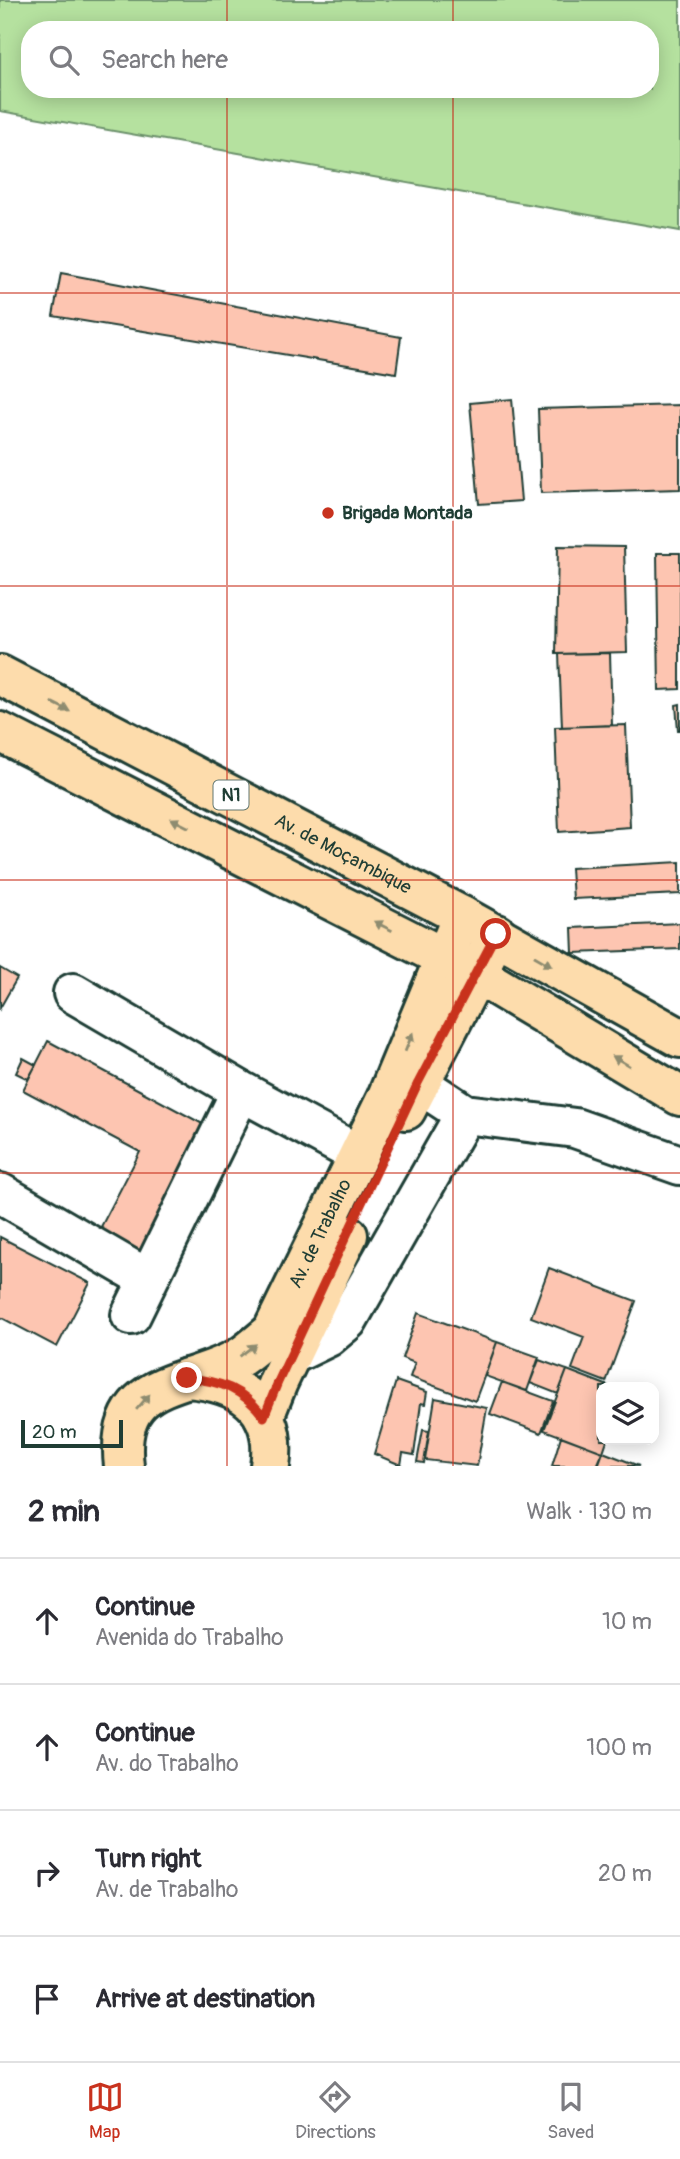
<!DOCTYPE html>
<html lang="en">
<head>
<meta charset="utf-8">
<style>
  :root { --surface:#fff; --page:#f7f7f7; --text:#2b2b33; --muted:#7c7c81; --line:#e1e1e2; --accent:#c8321e }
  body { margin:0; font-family:Pangolin,sans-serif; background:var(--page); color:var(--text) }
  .controls { position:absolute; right:21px; bottom:21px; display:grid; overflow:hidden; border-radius:14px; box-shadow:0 4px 18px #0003 }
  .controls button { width:63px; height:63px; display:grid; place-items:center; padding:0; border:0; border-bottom:2px solid var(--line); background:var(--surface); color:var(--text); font:35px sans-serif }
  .scale { position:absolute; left:21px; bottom:18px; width:102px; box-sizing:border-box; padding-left:7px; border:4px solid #1f3d34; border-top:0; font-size:19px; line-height:24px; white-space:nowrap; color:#1f3d34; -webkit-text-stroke:5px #fff; paint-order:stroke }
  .stop { position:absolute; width:21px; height:21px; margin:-16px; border:5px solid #c8321e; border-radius:50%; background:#fff }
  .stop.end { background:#c8321e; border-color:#fff; box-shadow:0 2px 7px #0008 }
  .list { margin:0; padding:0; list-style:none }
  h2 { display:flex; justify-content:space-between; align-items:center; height:91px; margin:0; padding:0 28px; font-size:30px }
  h2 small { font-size:23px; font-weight:400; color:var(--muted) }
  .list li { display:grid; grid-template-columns:46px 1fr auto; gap:21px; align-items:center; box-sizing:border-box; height:126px; padding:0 28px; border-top:2px solid var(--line) }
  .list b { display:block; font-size:26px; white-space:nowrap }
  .list p { margin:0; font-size:23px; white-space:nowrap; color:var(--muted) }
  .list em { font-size:23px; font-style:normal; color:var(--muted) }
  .icon { flex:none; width:38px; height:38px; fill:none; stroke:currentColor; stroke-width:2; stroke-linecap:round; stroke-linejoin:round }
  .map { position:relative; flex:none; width:680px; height:1466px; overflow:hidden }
  .search { position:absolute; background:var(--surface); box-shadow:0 4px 18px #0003; left:21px; right:21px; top:21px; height:77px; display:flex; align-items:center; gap:18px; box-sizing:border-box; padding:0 24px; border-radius:28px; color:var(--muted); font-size:26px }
  .sheet { height:595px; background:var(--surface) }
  nav { display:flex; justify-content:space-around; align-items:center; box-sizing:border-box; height:98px; border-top:2px solid var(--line); background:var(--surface); font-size:19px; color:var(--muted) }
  nav a { display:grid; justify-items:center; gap:4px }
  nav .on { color:var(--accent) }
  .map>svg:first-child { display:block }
  .green { fill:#b5e19f; stroke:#6a8f6a; stroke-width:2; fill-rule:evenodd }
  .building { fill:#fdc5b1; stroke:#1f3d34; stroke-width:2 }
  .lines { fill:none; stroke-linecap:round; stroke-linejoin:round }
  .minor-casing { stroke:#1f3d34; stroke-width:44 }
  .major-casing { stroke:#1f3d34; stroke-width:44 }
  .highway-casing { stroke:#1f3d34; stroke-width:44 }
  .minor { stroke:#fff; stroke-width:38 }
  .major { stroke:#fddcac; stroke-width:38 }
  .highway { stroke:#fddcac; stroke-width:38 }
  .oneway { fill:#8e8c70 }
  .route { stroke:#c8321e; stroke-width:9 }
  .grid { fill:none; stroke:#c8321e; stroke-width:2; stroke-opacity:0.55 }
  .poi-dot { fill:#c8321e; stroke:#fff; stroke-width:2.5 }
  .labels { text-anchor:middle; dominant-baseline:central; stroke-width:5; stroke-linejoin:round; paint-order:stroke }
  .shield { fill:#fff; stroke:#627771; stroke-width:2 }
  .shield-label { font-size:18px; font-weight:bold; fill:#1f3d34 }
  .poi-label { font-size:19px; font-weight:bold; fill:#1f3d34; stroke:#fff; text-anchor:start }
  .street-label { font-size:19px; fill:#1f3d34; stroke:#fff }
</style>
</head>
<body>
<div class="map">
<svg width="680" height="1466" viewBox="0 0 680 1466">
  <rect width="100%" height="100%" fill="#fff"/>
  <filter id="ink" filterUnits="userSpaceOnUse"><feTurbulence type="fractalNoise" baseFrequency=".0143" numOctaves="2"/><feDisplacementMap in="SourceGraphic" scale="14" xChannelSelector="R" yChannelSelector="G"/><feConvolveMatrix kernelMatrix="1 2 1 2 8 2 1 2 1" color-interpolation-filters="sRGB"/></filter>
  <g filter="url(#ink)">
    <path class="green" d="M 0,0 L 680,0 L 680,231 L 0,111 ZM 30,30 L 650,30 L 650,89 L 30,89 Z"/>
    <path class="building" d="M 61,273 L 401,337 L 396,373 L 53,316 Z
      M 512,399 L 521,501 L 479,504 L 470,403 Z
      M 680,405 L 680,489 L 541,493 L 538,409 Z
      M 558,546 L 624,547 L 627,652 L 556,654 Z
      M 657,553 L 680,553 L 680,689 L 659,690 Z
      M 610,653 L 612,725 L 562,727 L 559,654 Z
      M 680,704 L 680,730 L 678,730 L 676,705 Z
      M 626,725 L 630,827 L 559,832 L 555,727 Z
      M 680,862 L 680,894 L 573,899 L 571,868 Z
      M 680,923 L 680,949 L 573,953 L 572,928 Z
      M 0,968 L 17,978 L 0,1008 Z
      M 48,1041 L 212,1129 L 139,1267 L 93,1242 L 140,1152 L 23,1090 Z
      M 23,1058 L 36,1065 L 28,1079 L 16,1073 Z
      M 0,1237 L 90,1283 L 57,1347 L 0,1317 Z
      M 549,1268 L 636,1301 L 606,1382 L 572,1369 L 584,1337 L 531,1317 Z
      M 418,1313 L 497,1342 L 475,1401 L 410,1377 L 415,1363 L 402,1358 Z
      M 497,1342 L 539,1357 L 527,1391 L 485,1376 Z
      M 539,1360 L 567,1370 L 558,1394 L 530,1383 Z
      M 567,1370 L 611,1387 L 601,1387 L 601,1440 L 607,1440 L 603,1452 L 544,1430 Z
      M 396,1381 L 427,1392 L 425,1404 L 421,1403 L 414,1455 L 403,1453 L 401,1465 L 374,1454 Z
      M 502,1382 L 553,1401 L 541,1433 L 490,1414 Z
      M 435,1398 L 487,1408 L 477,1466 L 425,1460 Z
      M 423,1430 L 429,1431 L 424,1463 L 417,1462 Z
      M 561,1436 L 603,1452 L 597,1466 L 552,1466 Z
      M 603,1452 L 639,1466 L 598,1466 Z"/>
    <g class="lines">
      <defs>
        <path id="minor" d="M 73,993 L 241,1091 L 359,1155
          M 418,1083 L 465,1114 L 575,1128 L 680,1165
          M 0,1193 L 146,1278
          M 131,1315 L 241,1091
          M 293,1354 L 328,1337 L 347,1321 L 465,1114"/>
        <g id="major">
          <path d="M 406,1110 L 497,934"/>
          <path d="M 187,1378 C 240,1382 279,1406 270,1466"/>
          <path d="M 264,1417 L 278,1382 L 348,1235"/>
          <path id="s1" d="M 124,1466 C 113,1375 188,1389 242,1356 C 252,1349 262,1340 272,1332 L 386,1099 L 462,916"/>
        </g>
        <g id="highway">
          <path id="s2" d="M 0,675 L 462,916 L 680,1038"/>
          <path d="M 0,732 L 478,975 L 680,1096"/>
        </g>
      </defs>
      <use href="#minor" class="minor-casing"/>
      <use href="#major" class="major-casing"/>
      <use href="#highway" class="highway-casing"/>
      <use href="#minor" class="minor"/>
      <use href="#major" class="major"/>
      <use href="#highway" class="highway"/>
    </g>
    <defs><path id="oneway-solid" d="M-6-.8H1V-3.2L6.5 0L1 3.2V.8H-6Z" transform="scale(1.75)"/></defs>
    <g class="oneway">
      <use href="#oneway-solid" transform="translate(61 707) rotate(27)"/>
      <use href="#oneway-solid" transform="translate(180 823) rotate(-153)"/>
      <use href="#oneway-solid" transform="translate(383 926) rotate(-153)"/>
      <use href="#oneway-solid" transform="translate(543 961) rotate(30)"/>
      <use href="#oneway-solid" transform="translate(409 1042) rotate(-68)"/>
      <use href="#oneway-solid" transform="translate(621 1061) rotate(-149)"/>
      <use href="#oneway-solid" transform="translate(248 1350) rotate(-37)"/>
      <use href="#oneway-solid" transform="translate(143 1402) rotate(-49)"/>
    </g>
  </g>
  <g class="lines" filter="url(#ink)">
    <path class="route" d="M 187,1378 C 221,1381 243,1389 264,1417 L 278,1382 L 418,1083 L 496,934"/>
  </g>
  <path class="grid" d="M 227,0 L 227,30M 453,0 L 453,30M 227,89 L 227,1466M 453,89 L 453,1466M 0,293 L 680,293M 0,586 L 680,586M 0,880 L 680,880M 0,1173 L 680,1173"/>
  <circle class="poi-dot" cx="328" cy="513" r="7"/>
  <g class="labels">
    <rect class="shield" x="213.5" y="780.5" width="35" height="29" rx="5"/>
    <g class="shield-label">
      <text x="231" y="795">N1</text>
    </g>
    <g class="poi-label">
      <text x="342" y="513">Brigada Montada</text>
    </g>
    <g class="street-label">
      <text stroke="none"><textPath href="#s2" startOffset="387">Av. de Moçambique</textPath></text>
      <text stroke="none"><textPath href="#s1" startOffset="329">Av. de Trabalho</textPath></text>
    </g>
  </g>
</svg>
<div class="controls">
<button><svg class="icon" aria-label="layers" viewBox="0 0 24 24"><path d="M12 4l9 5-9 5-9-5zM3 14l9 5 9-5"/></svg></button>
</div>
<div class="scale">20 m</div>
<div class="stop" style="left:496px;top:934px"></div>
<div class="stop end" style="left:187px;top:1378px"></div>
<div class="search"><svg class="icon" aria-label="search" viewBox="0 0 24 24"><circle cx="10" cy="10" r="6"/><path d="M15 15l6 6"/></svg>Search here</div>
</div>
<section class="sheet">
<h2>2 min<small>Walk · 130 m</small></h2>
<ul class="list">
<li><svg class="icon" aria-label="ahead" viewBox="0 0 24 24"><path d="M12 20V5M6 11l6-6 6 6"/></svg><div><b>Continue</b><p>Avenida do Trabalho</p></div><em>10 m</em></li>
<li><svg class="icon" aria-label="ahead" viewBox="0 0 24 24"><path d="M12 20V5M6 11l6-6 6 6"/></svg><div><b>Continue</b><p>Av. do Trabalho</p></div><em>100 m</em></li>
<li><svg class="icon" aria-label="right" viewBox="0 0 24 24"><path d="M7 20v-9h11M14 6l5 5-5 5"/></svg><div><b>Turn right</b><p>Av. de Trabalho</p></div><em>20 m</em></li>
<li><svg class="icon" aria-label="arrive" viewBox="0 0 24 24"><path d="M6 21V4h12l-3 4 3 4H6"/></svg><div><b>Arrive at destination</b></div></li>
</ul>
</section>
<nav>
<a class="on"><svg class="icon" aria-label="map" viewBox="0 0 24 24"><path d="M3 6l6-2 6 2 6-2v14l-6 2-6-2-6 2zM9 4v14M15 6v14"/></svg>Map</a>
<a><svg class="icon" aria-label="directions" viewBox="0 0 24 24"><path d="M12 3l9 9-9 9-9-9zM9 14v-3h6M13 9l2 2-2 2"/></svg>Directions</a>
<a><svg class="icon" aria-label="saved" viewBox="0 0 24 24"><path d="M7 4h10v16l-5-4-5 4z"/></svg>Saved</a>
</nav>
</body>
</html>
